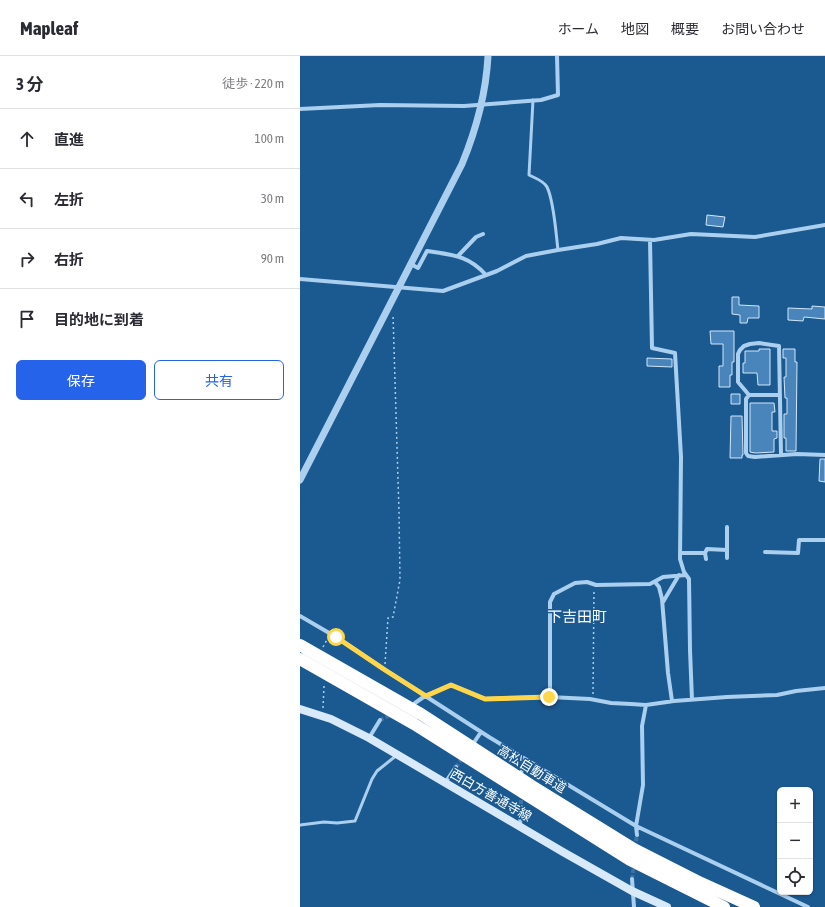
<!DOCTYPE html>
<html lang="ja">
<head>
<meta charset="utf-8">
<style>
  :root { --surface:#fff; --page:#f2f2f3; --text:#2b2b33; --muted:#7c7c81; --line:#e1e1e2; --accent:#2563eb }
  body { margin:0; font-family:"Asap Condensed","Noto Sans JP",sans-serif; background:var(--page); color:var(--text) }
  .controls { position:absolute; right:12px; bottom:12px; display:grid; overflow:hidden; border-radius:6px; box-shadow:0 1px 3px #0004 }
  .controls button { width:36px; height:36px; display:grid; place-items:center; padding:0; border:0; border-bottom:1px solid var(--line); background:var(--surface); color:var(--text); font:20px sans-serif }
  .stop { position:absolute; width:12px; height:12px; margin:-9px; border:3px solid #ffd54a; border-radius:50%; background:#fff }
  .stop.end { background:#ffd54a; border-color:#fff; box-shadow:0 1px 4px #0008 }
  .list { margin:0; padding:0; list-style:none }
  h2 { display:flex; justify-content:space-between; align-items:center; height:52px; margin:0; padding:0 16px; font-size:17px }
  h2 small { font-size:13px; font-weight:400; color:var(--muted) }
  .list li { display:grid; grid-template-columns:26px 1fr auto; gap:12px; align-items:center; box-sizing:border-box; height:60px; padding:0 16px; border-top:1px solid var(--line) }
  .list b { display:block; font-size:15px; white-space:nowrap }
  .list em { font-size:13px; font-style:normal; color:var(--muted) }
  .actions { display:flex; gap:8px; padding:12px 16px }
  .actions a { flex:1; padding:9px 0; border:1px solid var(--accent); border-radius:6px; text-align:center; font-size:14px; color:var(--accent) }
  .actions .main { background:var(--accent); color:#fff }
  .icon { flex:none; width:22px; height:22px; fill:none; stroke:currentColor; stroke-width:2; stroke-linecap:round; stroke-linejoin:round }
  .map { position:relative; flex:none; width:525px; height:851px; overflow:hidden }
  header { display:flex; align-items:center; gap:24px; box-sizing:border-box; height:56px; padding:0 20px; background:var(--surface); border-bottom:1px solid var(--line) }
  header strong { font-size:19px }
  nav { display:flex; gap:22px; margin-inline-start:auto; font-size:14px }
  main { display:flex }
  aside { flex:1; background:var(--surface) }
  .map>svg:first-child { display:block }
  .building { fill:#4985ba; stroke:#d1e7fa }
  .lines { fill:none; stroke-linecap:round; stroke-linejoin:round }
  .minor-tunnel { stroke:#3d72a2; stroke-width:4; stroke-dasharray:4 2; stroke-linecap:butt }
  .path { stroke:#abcfee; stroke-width:1.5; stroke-dasharray:2 3; stroke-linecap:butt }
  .service { stroke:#abcfee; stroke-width:3 }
  .minor { stroke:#abcfee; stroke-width:4 }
  .tertiary { stroke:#abcfee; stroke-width:7 }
  .secondary { stroke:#d8eafa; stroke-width:8 }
  .motorway { stroke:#fff; stroke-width:12 }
  .route { stroke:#ffd54a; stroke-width:5 }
  .labels { text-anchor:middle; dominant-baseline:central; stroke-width:3; stroke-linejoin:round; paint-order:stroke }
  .street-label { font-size:13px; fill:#fff; stroke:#1b5991 }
  .quarter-label { font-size:15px; fill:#fff; stroke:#1b5991 }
</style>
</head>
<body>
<header>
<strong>Mapleaf</strong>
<nav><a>ホーム</a><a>地図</a><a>概要</a><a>お問い合わせ</a></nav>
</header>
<main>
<aside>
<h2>3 分<small>徒歩 · 220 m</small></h2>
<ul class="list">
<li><svg class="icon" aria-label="ahead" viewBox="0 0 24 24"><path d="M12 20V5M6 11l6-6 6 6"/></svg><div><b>直進</b></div><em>100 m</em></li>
<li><svg class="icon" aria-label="left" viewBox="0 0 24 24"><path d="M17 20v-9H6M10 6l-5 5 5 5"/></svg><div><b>左折</b></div><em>30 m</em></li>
<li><svg class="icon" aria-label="right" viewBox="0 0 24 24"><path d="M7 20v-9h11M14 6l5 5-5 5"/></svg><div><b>右折</b></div><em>90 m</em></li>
<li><svg class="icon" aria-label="arrive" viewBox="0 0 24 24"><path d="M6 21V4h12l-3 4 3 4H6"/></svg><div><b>目的地に到着</b></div></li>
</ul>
<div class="actions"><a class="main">保存</a><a>共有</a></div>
</aside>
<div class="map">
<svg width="525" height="851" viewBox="0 0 525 851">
  <rect width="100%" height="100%" fill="#1b5991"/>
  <path class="building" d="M 407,159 L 425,161 L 423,171 L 406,169 Z
    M 432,241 L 439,241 L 439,249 L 459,250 L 459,262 L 448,262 L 447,267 L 440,267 L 440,259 L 432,258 Z
    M 512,250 L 525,251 L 525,263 L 504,261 L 503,265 L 488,264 L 488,252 L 512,253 Z
    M 410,275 L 434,275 L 434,306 L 432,306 L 432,319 L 430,319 L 430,331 L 419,331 L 419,310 L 423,310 L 423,288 L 411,288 Z
    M 459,293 L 470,293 L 470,329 L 458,329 L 457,317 L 443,317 L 443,307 L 445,307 L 445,295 L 459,295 Z
    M 483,293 L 495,293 L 495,306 L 497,306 L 496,395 L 486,395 L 486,382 L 484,382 L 484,358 L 487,358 L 487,342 L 485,342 L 484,321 L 486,321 L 486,302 L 483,302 Z
    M 347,302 L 372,303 L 372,311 L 347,310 Z
    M 431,338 L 440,338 L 440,348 L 431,348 Z
    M 450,347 L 474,347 L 475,356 L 472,356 L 472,375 L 477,375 L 477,382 L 474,383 L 474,396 L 455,397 L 450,396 Z
    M 431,360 L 442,360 L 443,399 L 442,399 L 442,402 L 430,402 Z
    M 520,403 L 525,403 L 525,426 L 519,425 Z"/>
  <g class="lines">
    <path class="minor-tunnel" d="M 80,664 L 93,658
      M 156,711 L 164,700
      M 221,738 L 221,751
      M 335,791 L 337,779
      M 332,823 L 334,808"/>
    <path class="path" d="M 23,591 L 28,582
      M 85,608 L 88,562 L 93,561 L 100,524 L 99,456 L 93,259
      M 293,638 L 294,533
      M 23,652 L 24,630"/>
    <path class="service" d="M 233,44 L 229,119 C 235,122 244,125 247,131 C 254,145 256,178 258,194
      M 0,769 L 24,766 L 37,767 L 55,765 L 72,723 L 77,715 L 97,699"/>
    <path class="minor" d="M 0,53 L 80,49 L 164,50 L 241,44 L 258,39 L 257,0
      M 350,184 L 352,292 L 375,297 L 381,401 L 380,503 L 384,516 L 389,523 L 390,594 L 392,644
      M 158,200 L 176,181 L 183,178
      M 111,208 L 118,212 L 127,195 C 152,199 168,199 186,219
      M 0,223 L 143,235 L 197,215 L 226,200 L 258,194 L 297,188 L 321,182 L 354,184 L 391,178 L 455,181 L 525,169
      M 449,339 L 480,339
      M 481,398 L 479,290 L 459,287 L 450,288 L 444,290 L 440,294 L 438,298 L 438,326 L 449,339 L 446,343 L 446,397 L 448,400 L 455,401 L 497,398 L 525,399
      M 465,496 L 498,497 L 499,484 L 525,484
      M 380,497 L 405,497
      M 427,502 L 427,471
      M 406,503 L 405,497 L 407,493 L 427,494
      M 355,526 L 359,531 L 362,543 L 368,617 L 372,645
      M 363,546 L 379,519
      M 0,560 L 36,581 L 85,614 L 189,681 L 336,770 L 508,851
      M 250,641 L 250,546 L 254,538 L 275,527 L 287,526 L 296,529 L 350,528 L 363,521 L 386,519
      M 115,647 L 125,640 L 151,629 L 185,643 L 249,641 L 290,643 L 311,647 L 331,648 L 346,649 L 374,645 L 427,641 L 477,639 L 496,635 L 525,632
      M 69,682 L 80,664
      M 173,688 L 181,676
      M 221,717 L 225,703
      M 145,727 L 156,711
      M 220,770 L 221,751
      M 337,779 L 336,770 L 343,729 L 342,670 L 346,649
      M 332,823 L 334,851"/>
    <path class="tertiary" d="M 0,424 L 162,108 C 176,74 186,37 188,0"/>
    <path class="secondary" d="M 0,653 L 31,663 L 69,682 L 263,796 L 332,835 L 367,851"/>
    <path class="motorway" d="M 0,589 L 121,658 L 232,730 L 334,793 L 401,827 L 454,851
      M 0,603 L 114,668 L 330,804 L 424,851"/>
  </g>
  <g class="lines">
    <path class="route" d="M 36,581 L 85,614 L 126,640 L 151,629 L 185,643 L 249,641"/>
  </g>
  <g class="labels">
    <g class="street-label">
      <text transform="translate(232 713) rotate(32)">高松自動車道</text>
      <text transform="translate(191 739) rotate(30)">西白方善通寺線</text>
    </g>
    <g class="quarter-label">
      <text x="277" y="560">下吉田町</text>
    </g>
  </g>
</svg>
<div class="controls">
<button>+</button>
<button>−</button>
<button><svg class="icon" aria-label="locate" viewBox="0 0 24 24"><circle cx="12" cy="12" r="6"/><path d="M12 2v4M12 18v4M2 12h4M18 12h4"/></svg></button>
</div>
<div class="stop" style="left:36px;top:581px"></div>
<div class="stop end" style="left:249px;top:641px"></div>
</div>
</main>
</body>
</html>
